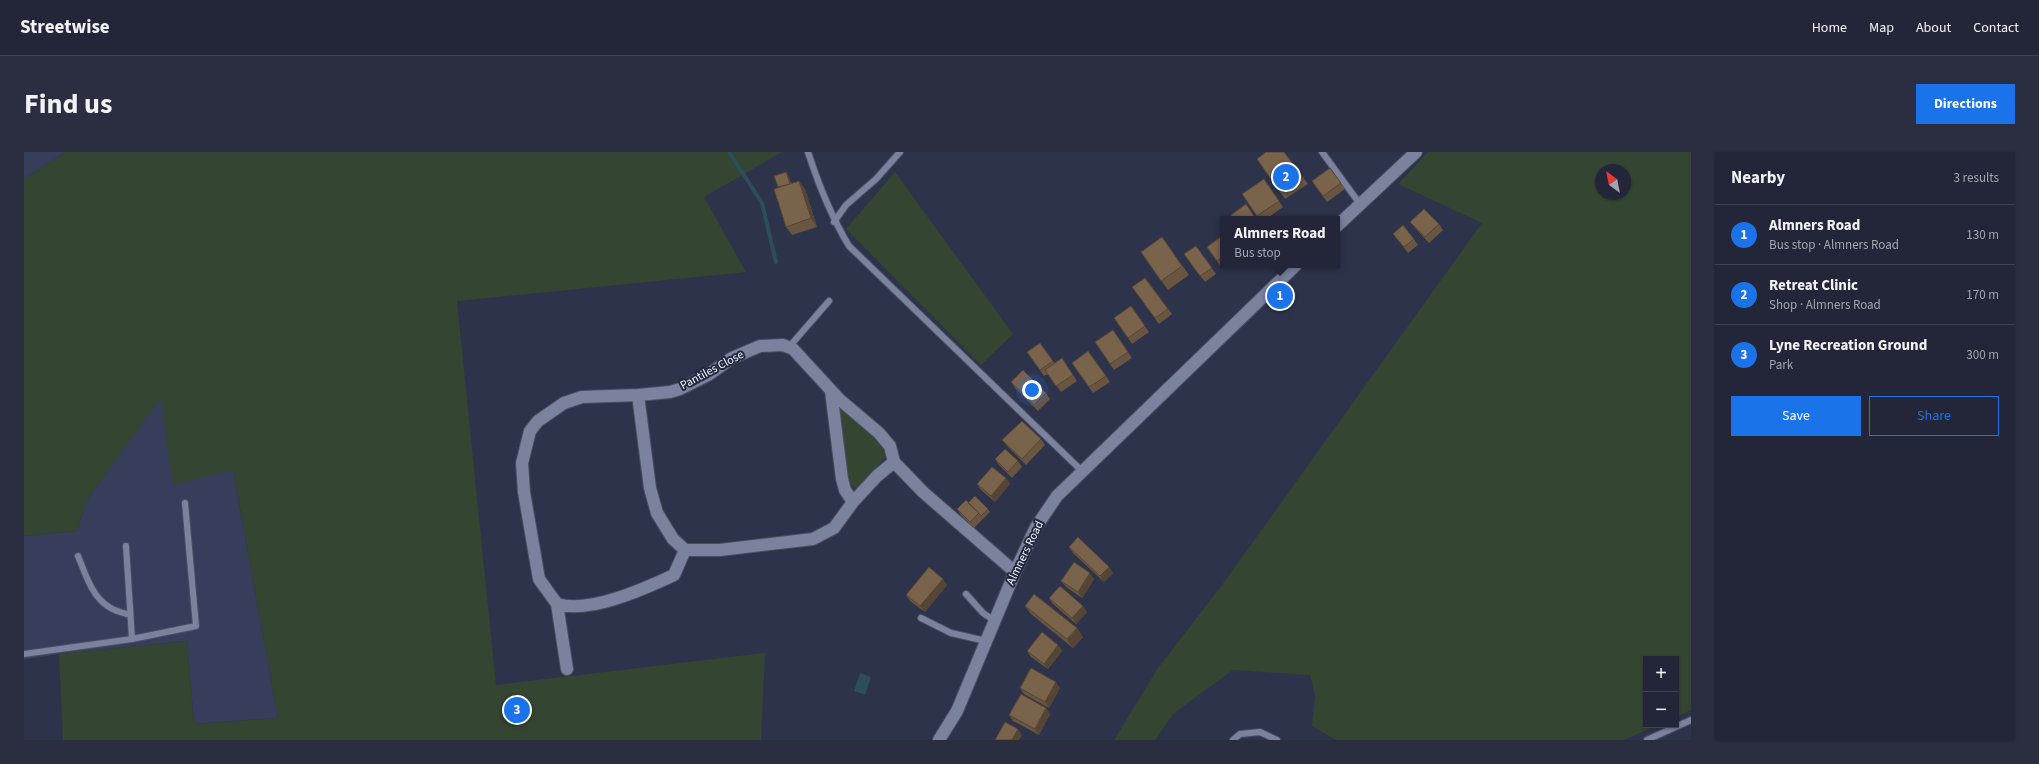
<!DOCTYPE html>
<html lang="en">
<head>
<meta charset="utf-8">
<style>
  :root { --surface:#222638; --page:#2a2e40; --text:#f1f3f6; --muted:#a2a5ae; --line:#3f4353; --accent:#1a73e8 }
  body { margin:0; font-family:"Source Sans 3",sans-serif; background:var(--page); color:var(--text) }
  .controls { position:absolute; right:12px; bottom:12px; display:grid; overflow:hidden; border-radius:0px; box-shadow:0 1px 3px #0004 }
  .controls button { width:36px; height:36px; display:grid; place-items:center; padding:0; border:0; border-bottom:1px solid var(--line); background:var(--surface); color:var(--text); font:20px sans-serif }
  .compass { position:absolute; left:1571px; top:12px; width:36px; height:36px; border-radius:50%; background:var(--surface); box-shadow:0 1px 3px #0004; rotate:328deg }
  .you { position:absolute; left:1008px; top:238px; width:14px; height:14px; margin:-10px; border:3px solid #fff; border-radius:50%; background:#1a73e8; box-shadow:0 0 0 6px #1a73e833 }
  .badge { display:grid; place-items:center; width:26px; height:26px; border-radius:50%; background:var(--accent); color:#fff; font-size:13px; font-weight:700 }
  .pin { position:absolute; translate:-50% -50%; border:2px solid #fff; box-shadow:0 1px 4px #0006 }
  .popup { position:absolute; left:1196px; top:64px; width:120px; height:52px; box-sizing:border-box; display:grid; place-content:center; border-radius:0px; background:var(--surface); filter:drop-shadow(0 1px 3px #0005); font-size:13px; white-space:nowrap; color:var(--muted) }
  .popup b { font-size:15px; color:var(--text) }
  .popup::after { content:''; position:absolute; left:50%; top:100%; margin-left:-8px; border:8px solid transparent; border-top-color:var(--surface) }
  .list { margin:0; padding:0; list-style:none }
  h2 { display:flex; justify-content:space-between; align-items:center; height:52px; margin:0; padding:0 16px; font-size:17px }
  h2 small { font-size:13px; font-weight:400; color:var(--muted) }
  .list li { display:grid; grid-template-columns:26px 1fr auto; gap:12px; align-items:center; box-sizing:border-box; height:60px; padding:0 16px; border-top:1px solid var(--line) }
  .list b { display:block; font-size:15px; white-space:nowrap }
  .list p { margin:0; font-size:13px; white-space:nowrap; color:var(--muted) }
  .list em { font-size:13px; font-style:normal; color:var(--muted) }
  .actions { display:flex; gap:8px; padding:12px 16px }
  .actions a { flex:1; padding:9px 0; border:1px solid var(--accent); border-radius:0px; text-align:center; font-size:14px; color:var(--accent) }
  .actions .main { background:var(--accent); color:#fff }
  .map { position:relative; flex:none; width:1667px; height:588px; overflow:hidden; border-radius:0px }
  header { display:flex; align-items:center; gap:24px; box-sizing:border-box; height:56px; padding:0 20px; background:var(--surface); border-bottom:1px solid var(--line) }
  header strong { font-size:19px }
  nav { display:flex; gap:22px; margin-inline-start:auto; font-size:14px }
  .intro { display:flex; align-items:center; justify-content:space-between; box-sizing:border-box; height:96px; padding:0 24px }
  h1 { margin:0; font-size:28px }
  .button { padding:10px 18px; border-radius:0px; background:var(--accent); color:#fff; font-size:14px; font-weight:700 }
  main { display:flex; gap:24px; padding:0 24px }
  aside { flex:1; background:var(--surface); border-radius:0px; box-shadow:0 1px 3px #0004 }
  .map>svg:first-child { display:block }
  .built { fill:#373e5b }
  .green { fill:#344532; fill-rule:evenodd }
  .water { fill:#2c4e5c }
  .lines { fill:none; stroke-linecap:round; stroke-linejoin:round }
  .stream { stroke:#2c4e5c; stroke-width:4 }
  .lane-casing { stroke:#4b4e61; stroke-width:8 }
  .street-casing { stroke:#4b4e61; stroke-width:14 }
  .lane { stroke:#7a829d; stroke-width:6 }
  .street { stroke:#7a829d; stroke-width:12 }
  .wall { fill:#695540 }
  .shaded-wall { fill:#554534 }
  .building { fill:#7a634b; stroke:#554534 }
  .labels { text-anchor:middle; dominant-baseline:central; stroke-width:4; stroke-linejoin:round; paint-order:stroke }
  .street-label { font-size:12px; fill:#f1f4fd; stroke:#232940 }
</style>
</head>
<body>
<header>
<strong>Streetwise</strong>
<nav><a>Home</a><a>Map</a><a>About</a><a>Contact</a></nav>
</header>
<div class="intro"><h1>Find us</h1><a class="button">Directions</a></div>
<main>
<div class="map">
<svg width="1667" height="588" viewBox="0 0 1667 588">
  <rect width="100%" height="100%" fill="#2d334b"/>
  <path class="built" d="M 0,0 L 42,0 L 0,27 Z
    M 136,245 L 209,318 L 254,566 L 170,572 L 163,489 L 35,502 L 0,508 L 0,384 L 53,379 L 63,348 Z"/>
  <path class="green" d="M 42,0 L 758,0 L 680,45 L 722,120 L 433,149 L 472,533 L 741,501 L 737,588 L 39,588 L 35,502 L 163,489 L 170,572 L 254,566 L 209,318 L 149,333 L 137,246 L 63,348 L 53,379 L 0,384 L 0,27 Z
    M 1404,0 L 1667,0 L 1667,558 L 1652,565 L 1652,507 L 1622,507 L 1622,573 L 1634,573 L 1600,588 L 1312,588 L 1288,574 L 1291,543 L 1286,523 L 1209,518 L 1150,561 L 1131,588 L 1090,588 L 1134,516 L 1198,433 L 1458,71 L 1374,32 ZM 1577,18 L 1601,18 L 1601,42 L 1577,42 Z
    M 871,20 L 989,182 L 957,213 L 822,77 Z
    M 814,253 L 858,290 L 863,303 L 838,333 L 830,336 L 824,331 Z"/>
  <path class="water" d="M 836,521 L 847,525 L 841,543 L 830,539 Z"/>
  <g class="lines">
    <path class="stream" d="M 705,0 L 738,51 L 752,110"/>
    <defs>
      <path id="lane" d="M 784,0 C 795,34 807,64 825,94 L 1059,320
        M 1298,0 L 1336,52
        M 810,70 L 822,53 L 852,27 L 876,0
        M 765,195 L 805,149
        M 102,394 L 108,487
        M 54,404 C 61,421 68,445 85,455 C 91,459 99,461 106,463
        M 942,442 L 959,461 L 971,469
        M 897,466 L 927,481 L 962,489
        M 0,502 L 108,487 L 172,474 L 161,351
        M 1209,588 L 1216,582 L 1236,580 L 1253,588
        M 1623,588 L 1667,568"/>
      <path id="street" d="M 1313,74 L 1392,0
        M 807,239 L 818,327 L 821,338 L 829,350
        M 614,243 L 626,336 L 633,361 L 649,387 L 661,398 L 696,398 L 789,387 L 810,376 L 829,350 L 853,324 L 870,310
        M 661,398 L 650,423 C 620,437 565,462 533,452 L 515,427 L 500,340 L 498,311 L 506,279 L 514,269 L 540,251 L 558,245 L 614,243 L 646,240 L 656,237 L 684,223 L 708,206 L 736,194 L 759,193 L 769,197 L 815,247 L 855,281 L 866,294 L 870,310 L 899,340 L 991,420
        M 533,452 L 543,517
        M 915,588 L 933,559 L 991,420 L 1012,375 L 1033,344 L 1272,113"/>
    </defs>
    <use href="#lane" class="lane-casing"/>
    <use href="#street" class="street-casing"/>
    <use href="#lane" class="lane"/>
    <use href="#street" class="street"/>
  </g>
  <path class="wall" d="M 1306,16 L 1321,37 L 1303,50 L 1288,29 Z
    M 762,20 L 764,23 L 767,31 L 781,37 L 793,75 L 768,83 L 762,75 L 754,35 Z
    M 1276,21 L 1284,32 L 1261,47 L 1253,36 Z
    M 1240,27 L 1259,55 L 1242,67 L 1235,67 L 1218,42 Z
    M 1386,70 L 1415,72 L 1419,78 L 1405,91 L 1391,76 Z
    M 1369,82 L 1390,87 L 1394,93 L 1384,101 Z
    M 1199,83 L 1199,113 L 1197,115 L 1183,95 Z
    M 1138,85 L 1165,123 L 1144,138 L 1117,100 Z
    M 1172,94 L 1192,122 L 1181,130 L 1160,102 Z
    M 1121,126 L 1148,162 L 1135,172 L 1108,135 Z
    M 1107,154 L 1125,180 L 1108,192 L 1090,166 Z
    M 1089,178 L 1108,206 L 1090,218 L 1071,190 Z
    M 1003,200 L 1029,209 L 1031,211 L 1038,206 L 1053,229 L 1037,240 L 1024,222 L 1020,224 Z
    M 1048,211 L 1082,224 L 1086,230 L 1069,241 Z
    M 987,230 L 1022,241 L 1026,247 L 1014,259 L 991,236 Z
    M 1017,287 L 1021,293 L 1002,313 L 983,294 L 978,288 Z
    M 971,307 L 994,309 L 998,315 L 988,326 L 975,313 Z
    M 982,326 L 986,332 L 971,350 L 957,338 L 953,332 Z
    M 944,351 L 964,357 L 966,360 L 950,376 L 937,363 L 933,357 Z
    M 1045,395 L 1089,421 L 1080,430 L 1049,401 Z
    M 1070,427 L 1058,446 L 1042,435 L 1037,429 Z
    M 923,433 L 901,460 L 886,449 L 882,443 Z
    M 1025,446 L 1063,460 L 1052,472 L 1029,452 Z
    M 1001,454 L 1053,476 L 1059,485 L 1049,496 L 1007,462 Z
    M 1034,493 L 1038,499 L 1024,517 L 1007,505 L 1003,499 Z
    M 996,536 L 1036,536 L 1025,556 L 1000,542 Z
    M 1022,556 L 1026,562 L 1015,583 L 989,569 L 985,563 Z"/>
  <path class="shaded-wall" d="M 762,20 L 764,23 L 768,36 L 766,33 Z
    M 775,29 L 781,37 L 793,75 L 787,66 Z
    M 982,326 L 986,332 L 971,350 L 967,344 Z
    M 1085,415 L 1089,421 L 1080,430 L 1076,424 Z
    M 1066,421 L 1070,427 L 1058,446 L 1054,440 Z
    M 919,427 L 923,433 L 901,460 L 896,454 Z
    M 1059,454 L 1063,460 L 1052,472 L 1048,466 Z
    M 1053,476 L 1059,485 L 1049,496 L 1043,487 Z
    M 1034,493 L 1038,499 L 1024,517 L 1020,512 Z
    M 1032,530 L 1036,536 L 1025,556 L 1021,550 Z
    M 1022,556 L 1026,562 L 1015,583 L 1011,577 Z
    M 994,577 L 998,583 L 995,588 L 988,588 Z"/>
  <path class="building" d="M 1242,0 L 1260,0 L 1276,21 L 1253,36 L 1233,7 Z
    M 1306,16 L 1317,31 L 1299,44 L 1288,29 Z
    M 762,20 L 766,32 L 754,35 L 750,24 Z
    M 1240,27 L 1255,49 L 1233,64 L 1218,42 Z
    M 775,29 L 787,66 L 762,75 L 750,37 Z
    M 1222,52 L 1232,67 L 1209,67 L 1207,63 Z
    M 1400,57 L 1415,72 L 1401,85 L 1386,70 Z
    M 1379,73 L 1390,87 L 1380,95 L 1369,82 Z
    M 1199,83 L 1199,104 L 1193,109 L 1183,95 Z
    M 1138,85 L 1158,114 L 1137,129 L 1117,100 Z
    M 1172,94 L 1188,116 L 1176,124 L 1160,102 Z
    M 1121,126 L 1144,157 L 1131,166 L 1108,135 Z
    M 1107,154 L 1121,174 L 1104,186 L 1090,166 Z
    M 1089,178 L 1104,200 L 1086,212 L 1071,190 Z
    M 1016,191 L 1029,209 L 1016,218 L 1003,200 Z
    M 1064,199 L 1082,224 L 1065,235 L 1048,211 Z
    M 1038,206 L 1049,223 L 1032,234 L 1021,218 Z
    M 999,218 L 1022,241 L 1010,253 L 987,230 Z
    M 998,269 L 1017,287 L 998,307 L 978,288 Z
    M 981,297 L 994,309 L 984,320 L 971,307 Z
    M 968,315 L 982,326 L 967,344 L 953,332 Z
    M 951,344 L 964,357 L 957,364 L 955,361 L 944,351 Z
    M 942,348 L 955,361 L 946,370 L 933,357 Z
    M 1054,385 L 1085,415 L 1076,424 L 1045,395 Z
    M 1050,410 L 1066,421 L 1054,440 L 1037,429 Z
    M 905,415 L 919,427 L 896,454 L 882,443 Z
    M 1036,434 L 1059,454 L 1048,466 L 1025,446 Z
    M 1010,442 L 1053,476 L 1043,487 L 1001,454 Z
    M 1018,480 L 1034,493 L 1020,512 L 1003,499 Z
    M 1007,516 L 1032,530 L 1021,550 L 996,536 Z
    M 997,542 L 1022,556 L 1011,577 L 985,563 Z
    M 981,570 L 994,577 L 988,588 L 971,588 Z"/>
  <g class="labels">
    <g class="street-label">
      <text transform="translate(688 218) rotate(-28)">Pantiles Close</text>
      <text transform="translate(1001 401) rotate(-64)">Almners Road</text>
    </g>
  </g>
</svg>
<div class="controls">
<button>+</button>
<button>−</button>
</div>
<svg class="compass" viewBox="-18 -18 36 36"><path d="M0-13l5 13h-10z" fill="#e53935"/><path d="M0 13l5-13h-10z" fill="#a2a5ae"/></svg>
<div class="you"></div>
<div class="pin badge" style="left:1256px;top:144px">1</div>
<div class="popup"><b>Almners Road</b>Bus stop</div>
<div class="pin badge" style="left:1262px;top:25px">2</div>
<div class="pin badge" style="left:493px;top:558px">3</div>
</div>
<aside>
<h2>Nearby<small>3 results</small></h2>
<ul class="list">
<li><span class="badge">1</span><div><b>Almners Road</b><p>Bus stop · Almners Road</p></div><em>130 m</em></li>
<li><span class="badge">2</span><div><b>Retreat Clinic</b><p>Shop · Almners Road</p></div><em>170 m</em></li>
<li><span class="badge">3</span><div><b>Lyne Recreation Ground</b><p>Park</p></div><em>300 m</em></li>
</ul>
<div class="actions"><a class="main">Save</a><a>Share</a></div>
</aside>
</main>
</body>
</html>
